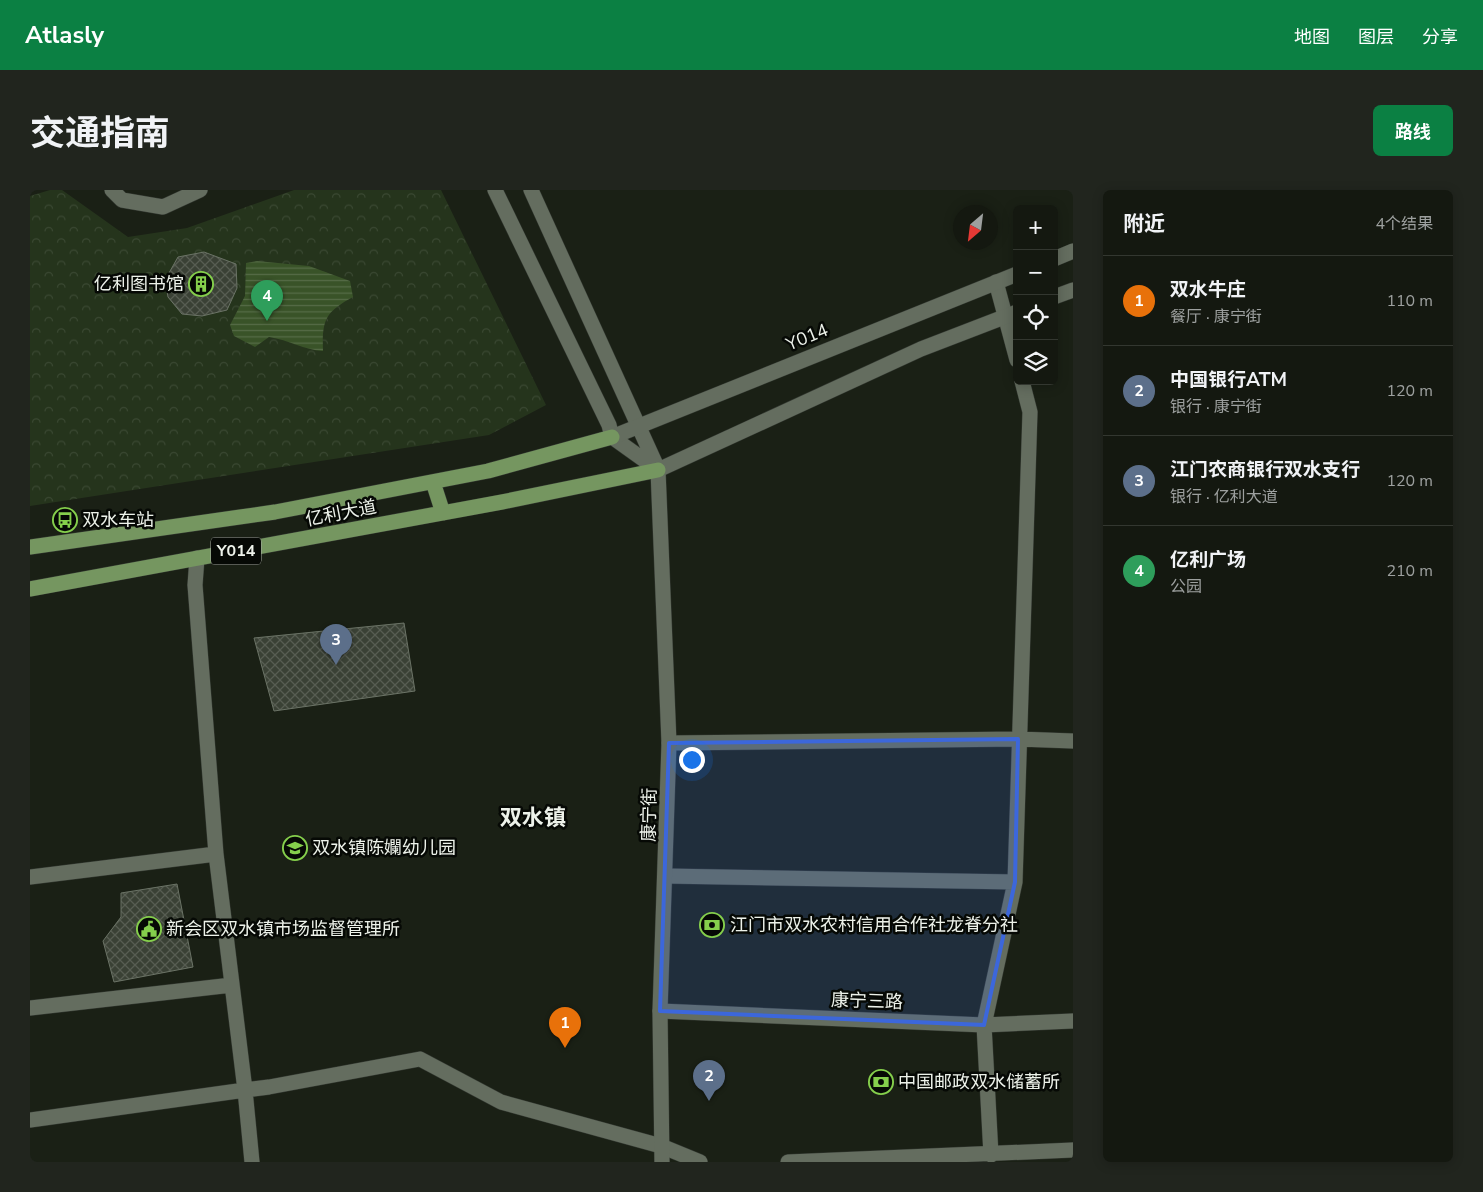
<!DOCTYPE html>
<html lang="zh">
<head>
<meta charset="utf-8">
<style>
  :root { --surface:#141810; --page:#21251e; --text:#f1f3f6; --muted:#9da09f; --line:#333730; --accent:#0b8043 }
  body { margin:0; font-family:"Nunito Sans","Noto Sans SC",sans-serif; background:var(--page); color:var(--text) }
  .controls { position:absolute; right:15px; top:15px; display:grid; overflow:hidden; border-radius:8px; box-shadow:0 2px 12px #0003 }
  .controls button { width:45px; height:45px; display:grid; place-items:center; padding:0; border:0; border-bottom:1px solid var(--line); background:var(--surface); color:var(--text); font:25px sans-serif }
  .compass { position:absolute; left:923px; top:15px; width:45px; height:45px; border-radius:50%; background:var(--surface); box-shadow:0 2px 12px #0003; rotate:208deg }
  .you { position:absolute; left:661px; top:569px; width:18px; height:18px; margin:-12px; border:4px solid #fff; border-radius:50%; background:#1a73e8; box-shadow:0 0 0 8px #1a73e833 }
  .badge { display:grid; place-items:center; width:32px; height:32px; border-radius:50%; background:var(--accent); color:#fff; font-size:16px; font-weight:700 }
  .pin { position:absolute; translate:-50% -41px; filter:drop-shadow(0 1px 2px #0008) }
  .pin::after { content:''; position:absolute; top:26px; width:18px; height:15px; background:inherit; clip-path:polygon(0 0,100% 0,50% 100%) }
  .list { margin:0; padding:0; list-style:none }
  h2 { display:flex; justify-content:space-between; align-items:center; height:65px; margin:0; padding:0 20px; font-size:21px }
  h2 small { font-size:16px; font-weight:400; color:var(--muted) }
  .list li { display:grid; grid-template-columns:32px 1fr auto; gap:15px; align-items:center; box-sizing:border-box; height:90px; padding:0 20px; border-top:1px solid var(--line) }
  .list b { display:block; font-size:19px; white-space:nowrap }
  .list p { margin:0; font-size:16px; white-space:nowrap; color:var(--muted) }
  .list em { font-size:16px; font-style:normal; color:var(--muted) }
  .icon { flex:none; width:28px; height:28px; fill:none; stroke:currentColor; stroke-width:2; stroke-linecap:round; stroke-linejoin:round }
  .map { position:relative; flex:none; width:1043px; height:972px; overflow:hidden; border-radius:8px }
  header { display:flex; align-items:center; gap:30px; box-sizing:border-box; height:70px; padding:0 25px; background:var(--accent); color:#fff }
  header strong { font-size:24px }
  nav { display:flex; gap:28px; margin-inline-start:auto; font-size:18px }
  .intro { display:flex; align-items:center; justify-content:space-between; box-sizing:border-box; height:120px; padding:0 30px }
  h1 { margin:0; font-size:35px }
  .button { padding:12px 22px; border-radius:8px; background:var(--accent); color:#fff; font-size:18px; font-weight:700 }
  main { display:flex; gap:30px; padding:0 30px }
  aside { flex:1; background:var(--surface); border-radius:8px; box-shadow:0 2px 12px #0003 }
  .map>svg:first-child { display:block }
  .forest { fill:url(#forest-crowns) }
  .water { fill:url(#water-rules) }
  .building { fill:url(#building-cross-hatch); stroke:#6b7366 }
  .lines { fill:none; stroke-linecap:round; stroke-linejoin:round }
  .minor-casing { stroke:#333831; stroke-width:16 }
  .tertiary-casing { stroke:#333831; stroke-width:16 }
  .secondary-casing { stroke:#333831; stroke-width:16 }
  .primary-casing { stroke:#333831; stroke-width:16 }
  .minor { stroke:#646d5f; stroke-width:15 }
  .tertiary { stroke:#646d5f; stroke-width:15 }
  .secondary { stroke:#646d5f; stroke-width:15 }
  .primary { stroke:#759660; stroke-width:15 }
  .marked { fill:#3c67db; fill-opacity:0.2; stroke:#3c67db; stroke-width:4; stroke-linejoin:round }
  .labels { text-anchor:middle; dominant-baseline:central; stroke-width:5; stroke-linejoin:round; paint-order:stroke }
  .shield { fill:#060905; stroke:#a8aca5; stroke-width:1 }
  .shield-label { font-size:16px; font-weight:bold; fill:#edf2ea }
  .poi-label { font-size:18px; fill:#edf2ea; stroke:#060905; text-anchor:start }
  .street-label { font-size:18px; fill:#edf2ea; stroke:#060905 }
  .district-label { font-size:22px; font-weight:bold; fill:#edf2ea; stroke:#060905 }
</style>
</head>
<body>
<header>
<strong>Atlasly</strong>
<nav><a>地图</a><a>图层</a><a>分享</a></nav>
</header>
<div class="intro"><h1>交通指南</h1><a class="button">路线</a></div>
<main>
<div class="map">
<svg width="1043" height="972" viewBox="0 0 1043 972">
  <defs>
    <pattern id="forest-crowns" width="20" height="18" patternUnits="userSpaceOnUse" patternTransform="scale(1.25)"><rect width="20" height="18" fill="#25341c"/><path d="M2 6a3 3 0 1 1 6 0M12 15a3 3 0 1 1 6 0" fill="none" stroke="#3a4832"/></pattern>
    <pattern id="water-rules" width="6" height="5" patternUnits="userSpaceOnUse" patternTransform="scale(1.25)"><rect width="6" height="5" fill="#395328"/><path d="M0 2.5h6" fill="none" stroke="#566c47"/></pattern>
    <pattern id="building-cross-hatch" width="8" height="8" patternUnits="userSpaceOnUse" patternTransform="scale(1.25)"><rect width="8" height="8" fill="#3a4135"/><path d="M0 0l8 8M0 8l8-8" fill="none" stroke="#575d52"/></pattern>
  </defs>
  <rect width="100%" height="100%" fill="#1a2015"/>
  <path class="forest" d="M 20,0 L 32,0 L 98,47 L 157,38 L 264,0 L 411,0 L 516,215 L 459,245 L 0,316 L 0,6 Z"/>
  <path class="water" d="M 227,71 L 279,76 L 320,91 L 323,107 C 295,122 292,130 293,161 C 274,160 259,150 239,147 L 225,157 L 204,146 L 200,135 L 215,106 L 216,73 Z"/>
  <path class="building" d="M 174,62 L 206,74 L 207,98 L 197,120 L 172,126 L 152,124 L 138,107 L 135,90 L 148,67 Z
    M 374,433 L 385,501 L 244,521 L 224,448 Z
    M 147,694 L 163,777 L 84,792 L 73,751 L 91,727 L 91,703 Z"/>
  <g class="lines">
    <defs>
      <path id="minor" d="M 82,0 L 92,10 L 133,17 L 170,0
        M 966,92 L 987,170
        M 167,368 L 165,395 L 186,664 L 215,900 L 239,897 L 390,869 L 471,912 L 631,956 L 670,972
        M 639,553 L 988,549 L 1043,551
        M 636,686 L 985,692
        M 0,687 L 186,664
        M 0,818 L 202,795
        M 630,821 L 954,835 L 1043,831
        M 0,930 L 215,900 L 222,972
        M 961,965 L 954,835 L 985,692 L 1000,222 L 992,191
        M 758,972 L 1043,960"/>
      <path id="tertiary" d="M 465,0 L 579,235 L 582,247 L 628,280
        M 501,0 L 628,279"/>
      <path id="secondary" d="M 1024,69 L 1043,61
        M 1024,107 L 1043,100
        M 582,247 L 987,84
        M 632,972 L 630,821 L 639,553 L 628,280 L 891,159 L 987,122"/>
      <path id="primary" d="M 403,292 L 413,323
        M 0,357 L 245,322 L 458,281 L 582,247
        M 0,399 L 472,312 L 628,280"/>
    </defs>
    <use href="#minor" class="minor-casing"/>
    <use href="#tertiary" class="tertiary-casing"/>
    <use href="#secondary" class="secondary-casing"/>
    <use href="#primary" class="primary-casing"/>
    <use href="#minor" class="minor"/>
    <use href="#tertiary" class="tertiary"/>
    <use href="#secondary" class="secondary"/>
    <use href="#primary" class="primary"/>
  </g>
  <path class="marked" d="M 988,549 L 985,692 L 954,835 L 630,821 L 639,553 Z"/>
  <defs>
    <symbol id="building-ring" viewBox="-11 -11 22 22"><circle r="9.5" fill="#060905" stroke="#85cf4c" stroke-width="1.5"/><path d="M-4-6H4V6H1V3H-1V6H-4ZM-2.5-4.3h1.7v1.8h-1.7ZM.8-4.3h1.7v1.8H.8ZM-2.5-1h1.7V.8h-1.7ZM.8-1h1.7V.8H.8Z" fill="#85cf4c"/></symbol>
    <symbol id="bus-ring" viewBox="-11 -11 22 22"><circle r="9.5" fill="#060905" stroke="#85cf4c" stroke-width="1.5"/><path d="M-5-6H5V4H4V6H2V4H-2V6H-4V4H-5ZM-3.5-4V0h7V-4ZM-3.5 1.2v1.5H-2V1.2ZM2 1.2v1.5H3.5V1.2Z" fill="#85cf4c"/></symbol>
    <symbol id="school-ring" viewBox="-11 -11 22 22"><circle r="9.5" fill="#060905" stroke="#85cf4c" stroke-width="1.5"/><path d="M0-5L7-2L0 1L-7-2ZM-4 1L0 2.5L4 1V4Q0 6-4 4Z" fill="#85cf4c"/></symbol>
    <symbol id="bank-ring" viewBox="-11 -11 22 22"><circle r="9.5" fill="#060905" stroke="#85cf4c" stroke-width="1.5"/><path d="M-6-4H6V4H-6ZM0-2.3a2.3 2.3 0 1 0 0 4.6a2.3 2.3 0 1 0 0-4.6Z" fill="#85cf4c"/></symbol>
    <symbol id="civic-ring" viewBox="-11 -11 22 22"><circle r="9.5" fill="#060905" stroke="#85cf4c" stroke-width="1.5"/><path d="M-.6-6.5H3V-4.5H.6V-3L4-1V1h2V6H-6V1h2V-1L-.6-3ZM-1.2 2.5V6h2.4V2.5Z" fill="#85cf4c"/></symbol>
  </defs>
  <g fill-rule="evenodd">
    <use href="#building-ring" x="157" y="80" width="28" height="28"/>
    <use href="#bus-ring" x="21" y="316" width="28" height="28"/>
    <use href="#school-ring" x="251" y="644" width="28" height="28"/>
    <use href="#bank-ring" x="668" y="721" width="28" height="28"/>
    <use href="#civic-ring" x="105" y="725" width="28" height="28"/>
    <use href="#bank-ring" x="837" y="878" width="28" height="28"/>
  </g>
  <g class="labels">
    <rect class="shield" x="181" y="347.5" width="50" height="27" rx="4"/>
    <g class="shield-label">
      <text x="206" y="361">Y014</text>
    </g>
    <g class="poi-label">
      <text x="154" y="94" text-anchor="end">亿利图书馆</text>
      <text x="52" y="330">双水车站</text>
      <text x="282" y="658">双水镇陈孄幼儿园</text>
      <text x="700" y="735">江门市双水农村信用合作社龙脊分社</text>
      <text x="136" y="739">新会区双水镇市场监督管理所</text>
      <text x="868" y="892">中国邮政双水储蓄所</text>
    </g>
    <g class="street-label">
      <text transform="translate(777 147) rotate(-22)">Y014</text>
      <text transform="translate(311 323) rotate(-11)">亿利大道</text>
      <text transform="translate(619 625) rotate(-89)">康宁街</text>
      <text transform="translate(837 811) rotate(2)">康宁三路</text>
    </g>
    <g class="district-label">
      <text x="503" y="628">双水镇</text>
    </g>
  </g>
</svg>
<div class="controls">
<button>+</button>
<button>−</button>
<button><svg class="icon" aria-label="locate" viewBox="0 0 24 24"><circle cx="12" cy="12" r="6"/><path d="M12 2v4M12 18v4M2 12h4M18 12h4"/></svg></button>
<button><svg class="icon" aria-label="layers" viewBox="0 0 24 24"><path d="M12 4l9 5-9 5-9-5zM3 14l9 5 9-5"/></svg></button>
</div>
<svg class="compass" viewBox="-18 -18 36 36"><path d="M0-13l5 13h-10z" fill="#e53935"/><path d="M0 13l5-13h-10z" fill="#9da09f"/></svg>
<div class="you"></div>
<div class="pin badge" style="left:535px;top:858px;background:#e8710a">1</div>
<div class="pin badge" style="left:679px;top:911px;background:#5c6f8a">2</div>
<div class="pin badge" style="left:306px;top:475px;background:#5c6f8a">3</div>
<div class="pin badge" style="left:237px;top:131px;background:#2e9e5b">4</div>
</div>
<aside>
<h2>附近<small>4个结果</small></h2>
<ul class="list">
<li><span class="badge" style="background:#e8710a">1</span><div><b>双水牛庄</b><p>餐厅 · 康宁街</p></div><em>110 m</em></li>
<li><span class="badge" style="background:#5c6f8a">2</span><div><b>中国银行ATM</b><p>银行 · 康宁街</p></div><em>120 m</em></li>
<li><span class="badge" style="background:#5c6f8a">3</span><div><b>江门农商银行双水支行</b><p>银行 · 亿利大道</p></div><em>120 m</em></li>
<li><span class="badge" style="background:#2e9e5b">4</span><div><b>亿利广场</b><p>公园</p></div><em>210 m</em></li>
</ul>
</aside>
</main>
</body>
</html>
